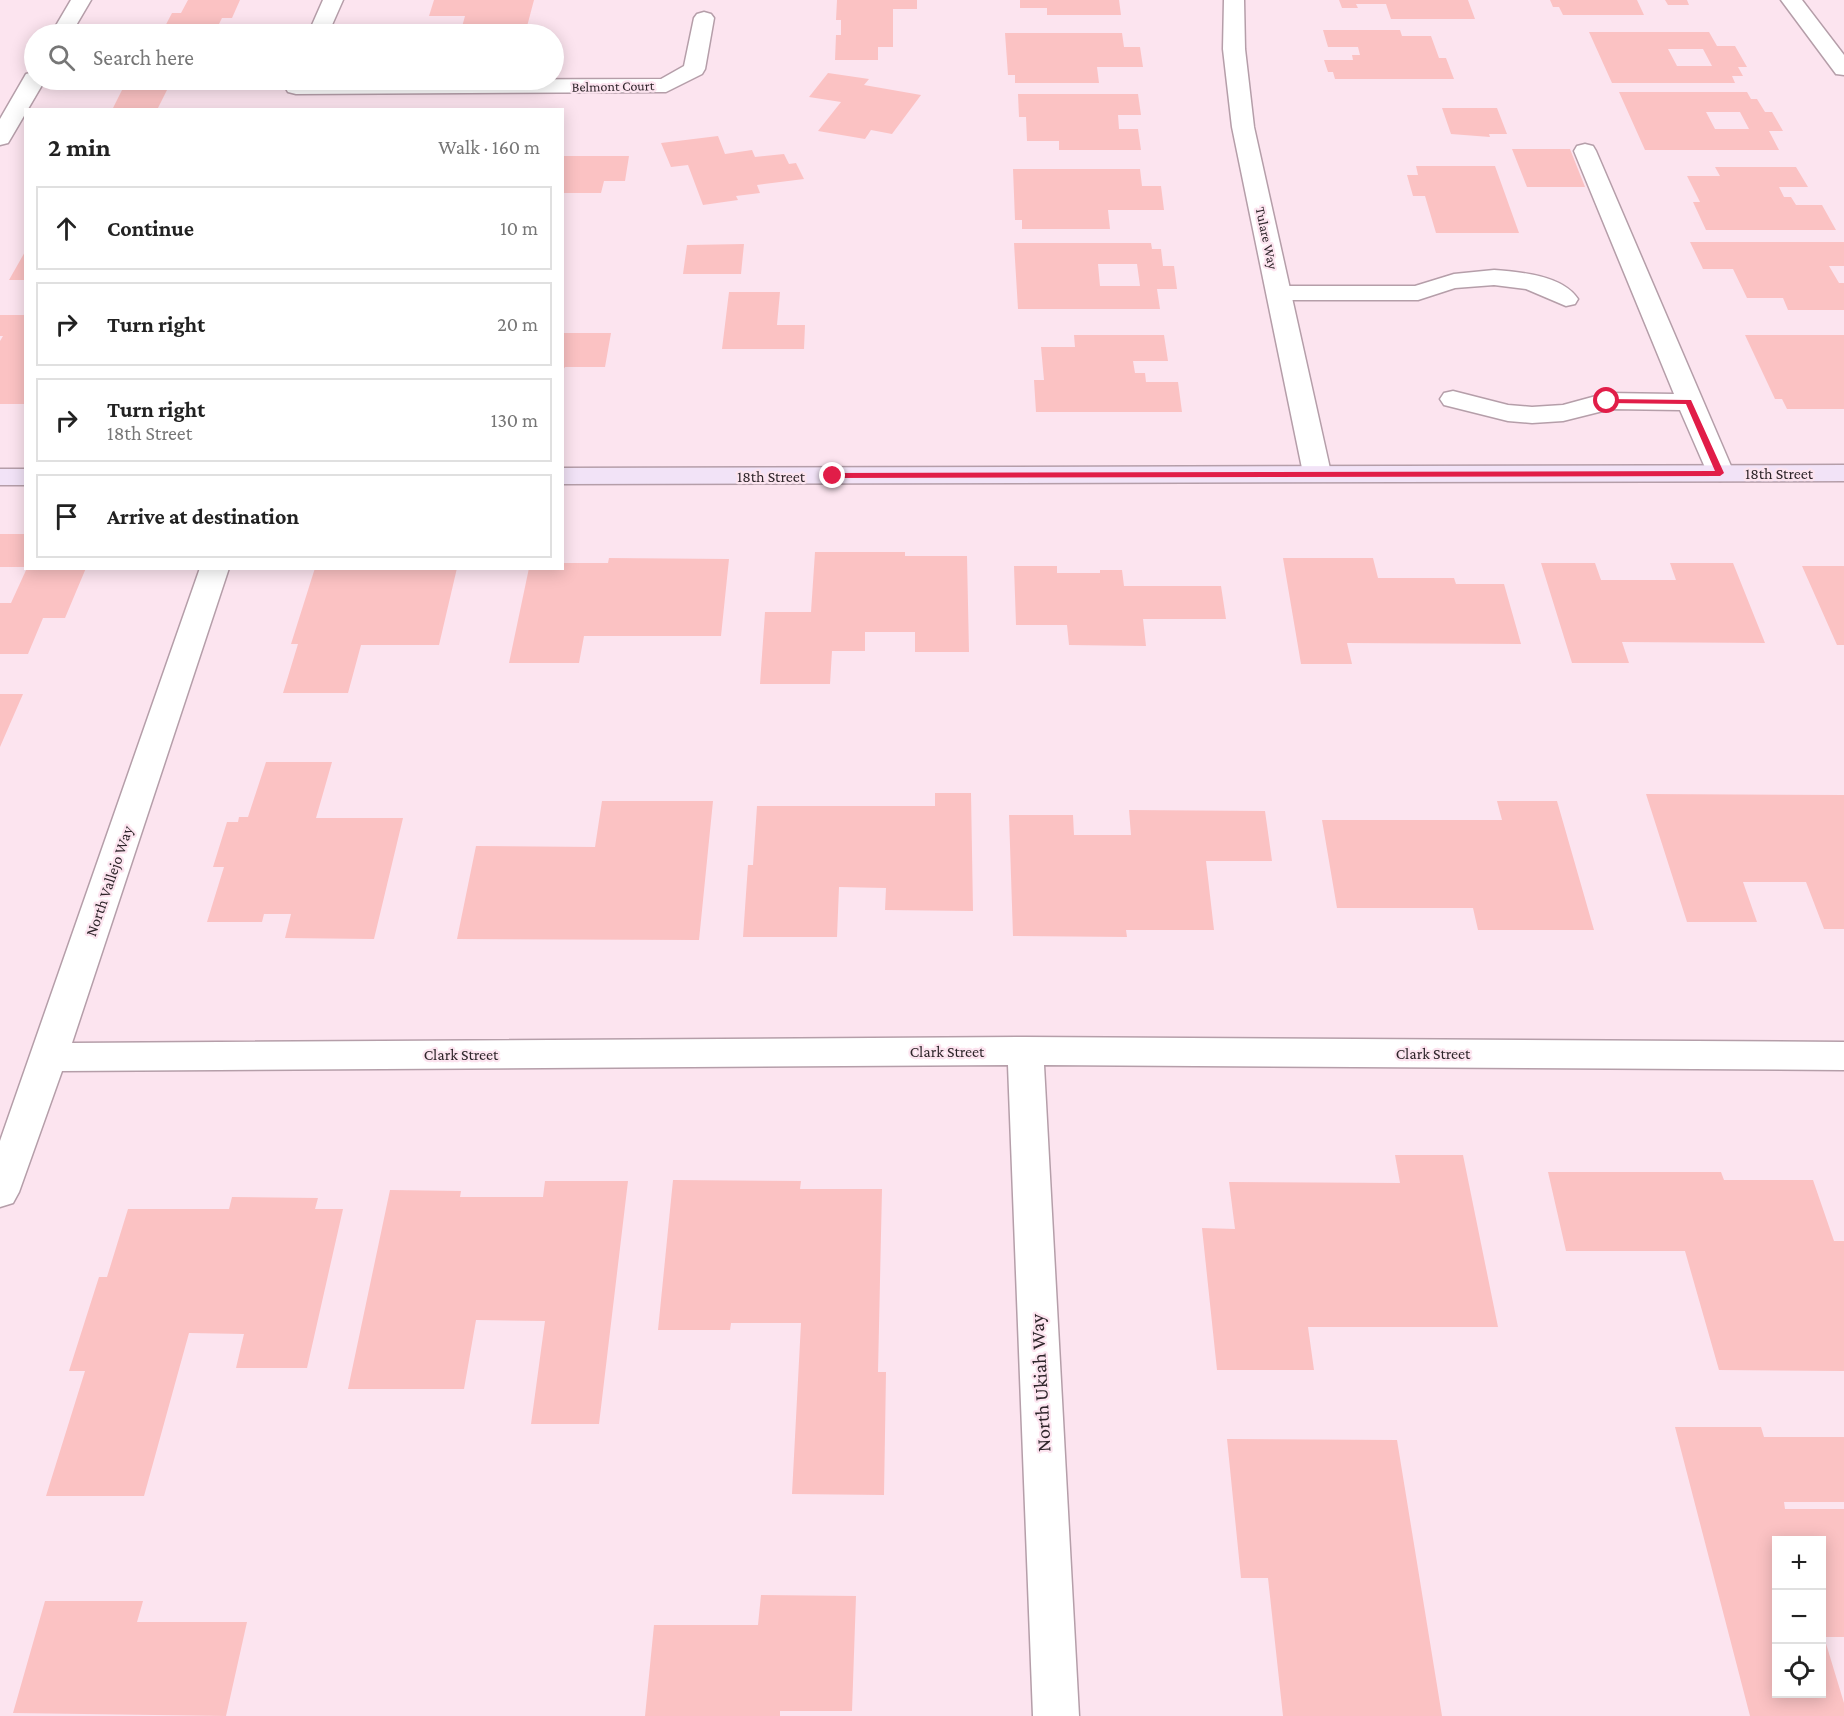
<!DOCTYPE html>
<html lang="en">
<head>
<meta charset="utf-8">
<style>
  :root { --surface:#fff; --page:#f2f2f2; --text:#222; --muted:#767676; --line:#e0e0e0 }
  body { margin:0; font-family:"Crimson Pro",serif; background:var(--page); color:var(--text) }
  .controls { position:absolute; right:18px; bottom:18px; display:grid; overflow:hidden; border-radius:0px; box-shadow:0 3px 15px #0003 }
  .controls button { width:54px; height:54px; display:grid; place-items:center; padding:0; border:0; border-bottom:2px solid var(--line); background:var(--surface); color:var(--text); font:30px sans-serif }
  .stop { position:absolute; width:18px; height:18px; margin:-14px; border:4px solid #e11d48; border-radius:50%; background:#fff }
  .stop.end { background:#e11d48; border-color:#fff; box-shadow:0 2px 6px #0008 }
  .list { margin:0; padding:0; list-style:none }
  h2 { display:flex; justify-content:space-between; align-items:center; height:78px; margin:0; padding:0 24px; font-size:26px }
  h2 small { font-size:20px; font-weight:400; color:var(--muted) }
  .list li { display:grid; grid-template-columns:39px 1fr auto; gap:18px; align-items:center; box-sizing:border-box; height:84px; margin:0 12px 12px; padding:0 12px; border:2px solid var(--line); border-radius:0px }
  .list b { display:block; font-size:22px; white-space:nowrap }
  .list p { margin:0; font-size:20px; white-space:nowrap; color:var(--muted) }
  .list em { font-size:20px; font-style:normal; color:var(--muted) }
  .icon { flex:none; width:33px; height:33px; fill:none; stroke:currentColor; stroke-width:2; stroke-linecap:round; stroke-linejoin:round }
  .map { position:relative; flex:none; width:1844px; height:1716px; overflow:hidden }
  .search { position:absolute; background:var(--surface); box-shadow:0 3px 15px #0003; left:24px; top:24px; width:540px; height:66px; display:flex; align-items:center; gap:15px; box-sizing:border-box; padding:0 21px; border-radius:33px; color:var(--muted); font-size:22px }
  .panel { position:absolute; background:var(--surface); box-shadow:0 3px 15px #0003; left:24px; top:108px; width:540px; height:462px; border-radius:0px }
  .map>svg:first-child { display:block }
  .building { fill:#fbc2c3; fill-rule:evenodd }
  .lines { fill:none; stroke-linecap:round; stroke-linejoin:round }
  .service-casing { stroke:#b59ea9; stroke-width:3 }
  .minor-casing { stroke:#b59ea9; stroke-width:3 }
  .secondary-casing { stroke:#b59ea9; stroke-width:3 }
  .service { fill:#fff; fill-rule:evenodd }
  .minor { fill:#fff; fill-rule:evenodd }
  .secondary { fill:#f2e3f7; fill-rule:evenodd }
  .route { fill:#e11d48 }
  .labels { text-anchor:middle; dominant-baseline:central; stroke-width:4.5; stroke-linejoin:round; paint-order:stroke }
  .far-street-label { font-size:14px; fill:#2e252a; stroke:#fce4ef }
  .street-label { font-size:16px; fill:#2e252a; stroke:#fce4ef }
  .near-street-label { font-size:20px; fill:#2e252a; stroke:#fce4ef }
</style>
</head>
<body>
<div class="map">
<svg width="1844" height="1716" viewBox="0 0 1844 1716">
  <rect width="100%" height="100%" fill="#fce4ef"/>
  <path class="building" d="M 188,0 L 240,0 L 232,18 L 222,18 L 214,34 L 161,34 L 172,13 L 181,13 Z
    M 434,0 L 534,0 L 525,34 L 460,34 L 465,16 L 429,16 Z
    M 837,0 L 917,0 L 917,9 L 893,9 L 893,47 L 878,47 L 878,60 L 835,60 L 836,35 L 841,35 L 841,20 L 836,20 Z
    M 1020,0 L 1119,0 L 1121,15 L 1047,15 L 1047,8 L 1020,8 Z
    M 1339,0 L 1468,0 L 1475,19 L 1391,19 L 1386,4 L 1356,4 L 1358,8 L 1342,8 Z
    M 1550,0 L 1637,0 L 1644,15 L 1563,15 L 1559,7 L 1553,7 Z
    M 1665,0 L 1687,0 L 1689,5 L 1668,5 Z
    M 1323,30 L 1400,30 L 1402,36 L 1431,36 L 1439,58 L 1446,58 L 1454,79 L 1335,79 L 1333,72 L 1328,72 L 1324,60 L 1353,60 L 1352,55 L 1360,55 L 1358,47 L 1328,47 Z
    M 1589,32 L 1709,32 L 1717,46 L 1735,46 L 1747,67 L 1738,67 L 1743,76 L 1732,76 L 1735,83 L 1612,83 ZM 1668,49 L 1703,49 L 1712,66 L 1677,66 Z
    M 1005,33 L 1122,33 L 1124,47 L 1140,47 L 1143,67 L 1097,67 L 1099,83 L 1015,83 L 1015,75 L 1008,75 Z
    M 828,73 L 869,79 L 864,85 L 921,95 L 892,134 L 871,130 L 865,139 L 818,131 L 841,102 L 809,97 Z
    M 125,84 L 170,84 L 157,110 L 112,110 Z
    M 1619,92 L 1747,92 L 1751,99 L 1757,99 L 1765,112 L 1772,112 L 1783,131 L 1769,131 L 1779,150 L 1645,150 ZM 1706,112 L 1740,112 L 1749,129 L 1715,129 Z
    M 1018,94 L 1138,94 L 1141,115 L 1118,115 L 1119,129 L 1138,129 L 1141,150 L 1059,150 L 1059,141 L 1027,141 L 1026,117 L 1019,117 Z
    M 1442,108 L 1497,108 L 1507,134 L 1489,134 L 1490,137 L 1451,134 Z
    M 718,136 L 725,154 L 752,150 L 755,157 L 784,154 L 789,164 L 796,163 L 804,179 L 757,185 L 760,193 L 736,196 L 738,200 L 703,205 L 688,165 L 671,167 L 661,143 Z
    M 1512,149 L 1570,149 L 1585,187 L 1527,187 Z
    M 562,156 L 629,156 L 625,181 L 604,181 L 601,193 L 562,193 Z
    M 1416,166 L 1495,166 L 1519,233 L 1436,233 L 1425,196 L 1413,196 L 1407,175 L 1418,175 Z
    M 1715,167 L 1796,167 L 1808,187 L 1779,187 L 1784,197 L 1791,197 L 1796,205 L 1822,205 L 1836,230 L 1706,230 L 1693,202 L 1700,202 L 1687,176 L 1720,176 Z
    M 1013,169 L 1140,169 L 1142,186 L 1161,186 L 1164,210 L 1108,210 L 1110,229 L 1022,229 L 1022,220 L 1015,220 Z
    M 1690,242 L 1844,242 L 1844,266 L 1829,266 L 1839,283 L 1844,283 L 1844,310 L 1788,310 L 1783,298 L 1747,298 L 1733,269 L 1703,269 Z
    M 1014,243 L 1151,243 L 1152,249 L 1161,249 L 1163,266 L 1174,266 L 1177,289 L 1157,289 L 1160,309 L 1018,309 ZM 1098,264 L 1137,264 L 1140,286 L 1100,286 Z
    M 744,244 L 741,274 L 683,274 L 687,245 Z
    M 26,250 L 26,280 L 9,280 Z
    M 729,292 L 780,292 L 777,325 L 805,325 L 804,349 L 722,349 Z
    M 0,315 L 26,315 L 26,404 L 0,404 L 0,341 L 3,336 L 0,336 Z
    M 562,333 L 611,333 L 605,367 L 565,367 L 562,372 Z
    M 1074,335 L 1164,335 L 1168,361 L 1133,361 L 1135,373 L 1145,373 L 1146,382 L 1178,382 L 1182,412 L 1036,412 L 1034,380 L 1044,380 L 1041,347 L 1075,347 Z
    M 1745,335 L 1844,335 L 1844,409 L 1787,409 L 1782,399 L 1775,399 Z
    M 0,534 L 26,534 L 26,567 L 0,567 Z
    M 815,552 L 905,552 L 905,556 L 967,556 L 969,652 L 915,652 L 915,632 L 865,632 L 865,651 L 832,651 L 830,684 L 760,684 L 765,612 L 811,612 Z
    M 609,558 L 729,559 L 721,636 L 584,636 L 579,663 L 509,663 L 529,568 L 562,568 L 562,563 L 608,563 Z
    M 1283,558 L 1373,558 L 1378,578 L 1454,578 L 1456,584 L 1504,584 L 1521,644 L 1347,643 L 1352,664 L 1301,664 Z
    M 1541,563 L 1595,563 L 1601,580 L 1676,580 L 1670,563 L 1733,563 L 1765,643 L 1622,642 L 1629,663 L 1572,663 Z
    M 1014,566 L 1057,566 L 1057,573 L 1100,573 L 1100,570 L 1122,570 L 1124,586 L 1221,586 L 1226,619 L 1143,619 L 1146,646 L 1069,645 L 1067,625 L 1016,625 Z
    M 1802,566 L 1844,566 L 1844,645 L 1837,645 Z
    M 27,568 L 86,568 L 65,618 L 43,618 L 28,654 L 0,654 L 0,603 L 11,603 Z
    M 315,568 L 457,568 L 439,645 L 361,645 L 348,693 L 283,693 L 298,644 L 291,644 Z
    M 0,694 L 23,694 L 0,747 Z
    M 266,762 L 332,762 L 316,818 L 403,818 L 374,939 L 285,938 L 291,914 L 264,914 L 262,922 L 207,922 L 224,867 L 213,867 L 227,822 L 238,822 L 239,817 L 248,817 Z
    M 935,793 L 971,793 L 973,911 L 885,910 L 886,888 L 839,887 L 837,937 L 743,937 L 748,865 L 753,865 L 757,806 L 935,806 Z
    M 1646,794 L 1844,795 L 1844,929 L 1824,929 L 1806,882 L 1743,882 L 1757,922 L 1687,922 Z
    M 602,801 L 713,801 L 699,940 L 457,939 L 476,846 L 595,847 Z
    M 1497,801 L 1557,801 L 1594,930 L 1478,930 L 1473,908 L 1337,908 L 1322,820 L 1502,820 Z
    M 1129,810 L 1265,811 L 1272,861 L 1206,861 L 1214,930 L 1126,930 L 1127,937 L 1013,936 L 1009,815 L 1073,815 L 1074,835 L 1131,835 Z
    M 1395,1155 L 1463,1155 L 1498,1327 L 1308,1327 L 1314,1370 L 1217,1370 L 1202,1228 L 1235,1229 L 1229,1182 L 1400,1183 Z
    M 1548,1172 L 1721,1172 L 1724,1180 L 1813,1180 L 1834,1241 L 1844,1241 L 1844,1371 L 1719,1370 L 1685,1251 L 1566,1251 Z
    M 673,1180 L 801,1181 L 800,1189 L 882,1189 L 878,1372 L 886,1372 L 884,1495 L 792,1494 L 801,1323 L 731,1323 L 730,1330 L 658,1330 Z
    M 545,1181 L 628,1181 L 599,1424 L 531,1424 L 545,1321 L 476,1320 L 464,1389 L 348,1389 L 390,1190 L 461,1191 L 460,1197 L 543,1197 Z
    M 232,1197 L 318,1198 L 315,1209 L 343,1209 L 307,1368 L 236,1368 L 244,1334 L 189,1333 L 144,1496 L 46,1496 L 85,1371 L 69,1371 L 99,1277 L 107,1277 L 128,1209 L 229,1209 Z
    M 1675,1427 L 1761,1427 L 1764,1437 L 1844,1437 L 1844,1502 L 1784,1502 L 1785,1509 L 1844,1509 L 1844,1637 L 1824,1637 L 1844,1703 L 1844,1716 L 1750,1716 ZM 1776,1540 L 1822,1540 L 1822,1694 L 1776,1694 Z
    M 1227,1439 L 1397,1440 L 1442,1716 L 1283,1716 L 1268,1578 L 1241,1578 Z
    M 761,1595 L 856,1596 L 852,1711 L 780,1711 L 780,1716 L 645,1716 L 654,1625 L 758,1625 Z
    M 45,1601 L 143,1601 L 137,1622 L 247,1622 L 226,1716 L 13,1713 Z"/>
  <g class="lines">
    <defs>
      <path id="service" d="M 71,0 L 91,0 L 71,34 L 51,34 Z
        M 34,72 L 34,80 L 45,80 L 11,138 L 8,143 L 0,145 L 0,119 L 26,74 Z
        M 1585,144 L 1593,146 L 1596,151 L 1734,473 L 1730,479 L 1720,481 L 1710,479 L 1680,410 L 1611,409 L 1563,421 L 1532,423 L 1508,421 L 1444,405 L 1440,399 L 1444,393 L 1453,391 L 1508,405 L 1532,407 L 1563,405 L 1607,393 L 1674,394 L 1574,151 L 1577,146 Z
        M 1494,270 C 1520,272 1562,275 1578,299 L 1575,304 L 1566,306 L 1526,289 L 1494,285 L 1455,288 L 1418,300 L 1279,300 L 1270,298 L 1267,293 L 1270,288 L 1279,286 L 1415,286 L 1454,274 Z"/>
      <path id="minor" d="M 323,0 L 343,0 L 328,34 L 308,34 Z
        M 1224,0 L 1244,0 L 1245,49 L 1254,127 L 1331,473 L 1327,479 L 1317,481 L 1307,479 L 1303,473 L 1232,127 L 1223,49 Z
        M 1781,0 L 1802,0 L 1844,55 L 1844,75 L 1836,74 Z
        M 704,12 L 711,14 L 714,18 L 705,69 L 702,74 L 666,92 L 296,94 L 288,92 L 285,87 L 288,82 L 296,80 L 661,79 L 684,66 L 694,18 L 697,14 Z
        M 200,568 L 229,568 L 72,1043 L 1025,1037 L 1844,1042 L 1844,1070 L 1044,1065 L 1079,1716 L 1033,1716 L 1008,1065 L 62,1071 L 19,1192 L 13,1203 L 0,1207 L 0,1141 Z"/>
      <path id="secondary" d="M 1844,465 L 1844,481 L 562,484 L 562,468 Z
        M 0,469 L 26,469 L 26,485 L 0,485 Z"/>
    </defs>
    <use href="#service" class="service-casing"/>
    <use href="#minor" class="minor-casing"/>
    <use href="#secondary" class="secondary-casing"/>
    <use href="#service" class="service"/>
    <use href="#minor" class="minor"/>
    <use href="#secondary" class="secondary"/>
  </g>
  <path class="route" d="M 1605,399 L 1691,400 L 1724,473 L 1720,476 L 833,478 L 829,476 L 833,473 L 1715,471 L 1686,404 L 1607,403 L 1605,403 Z"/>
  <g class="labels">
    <g class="far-street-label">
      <text transform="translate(613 86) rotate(-1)">Belmont Court</text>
      <text transform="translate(1267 238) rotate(78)">Tulare Way</text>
    </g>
    <g class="street-label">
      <text x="1779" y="473">18th Street</text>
      <text x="771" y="476">18th Street</text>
      <text transform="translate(109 881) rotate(-71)">North Vallejo Way</text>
      <text x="947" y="1051">Clark Street</text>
      <text x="1433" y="1053">Clark Street</text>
      <text x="461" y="1054">Clark Street</text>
    </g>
    <g class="near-street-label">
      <text transform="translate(1040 1383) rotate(-93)">North Ukiah Way</text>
    </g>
  </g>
</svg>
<div class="controls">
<button>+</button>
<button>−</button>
<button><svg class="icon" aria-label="locate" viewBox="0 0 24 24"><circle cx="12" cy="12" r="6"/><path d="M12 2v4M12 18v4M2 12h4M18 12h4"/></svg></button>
</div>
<div class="stop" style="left:1607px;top:401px"></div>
<div class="stop end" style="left:833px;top:476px"></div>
<div class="search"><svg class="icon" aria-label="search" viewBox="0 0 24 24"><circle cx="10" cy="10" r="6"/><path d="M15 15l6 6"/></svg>Search here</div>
<section class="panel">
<h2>2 min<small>Walk · 160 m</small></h2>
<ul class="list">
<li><svg class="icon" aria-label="ahead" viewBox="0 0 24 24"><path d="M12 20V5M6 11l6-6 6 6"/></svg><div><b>Continue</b></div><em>10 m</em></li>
<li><svg class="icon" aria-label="right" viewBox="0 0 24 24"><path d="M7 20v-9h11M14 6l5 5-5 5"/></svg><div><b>Turn right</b></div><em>20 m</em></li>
<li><svg class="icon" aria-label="right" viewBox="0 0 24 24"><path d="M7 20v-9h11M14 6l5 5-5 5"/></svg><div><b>Turn right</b><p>18th Street</p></div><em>130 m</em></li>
<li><svg class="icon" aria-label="arrive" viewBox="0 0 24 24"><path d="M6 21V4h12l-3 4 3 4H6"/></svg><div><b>Arrive at destination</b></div></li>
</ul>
</section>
</div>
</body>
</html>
